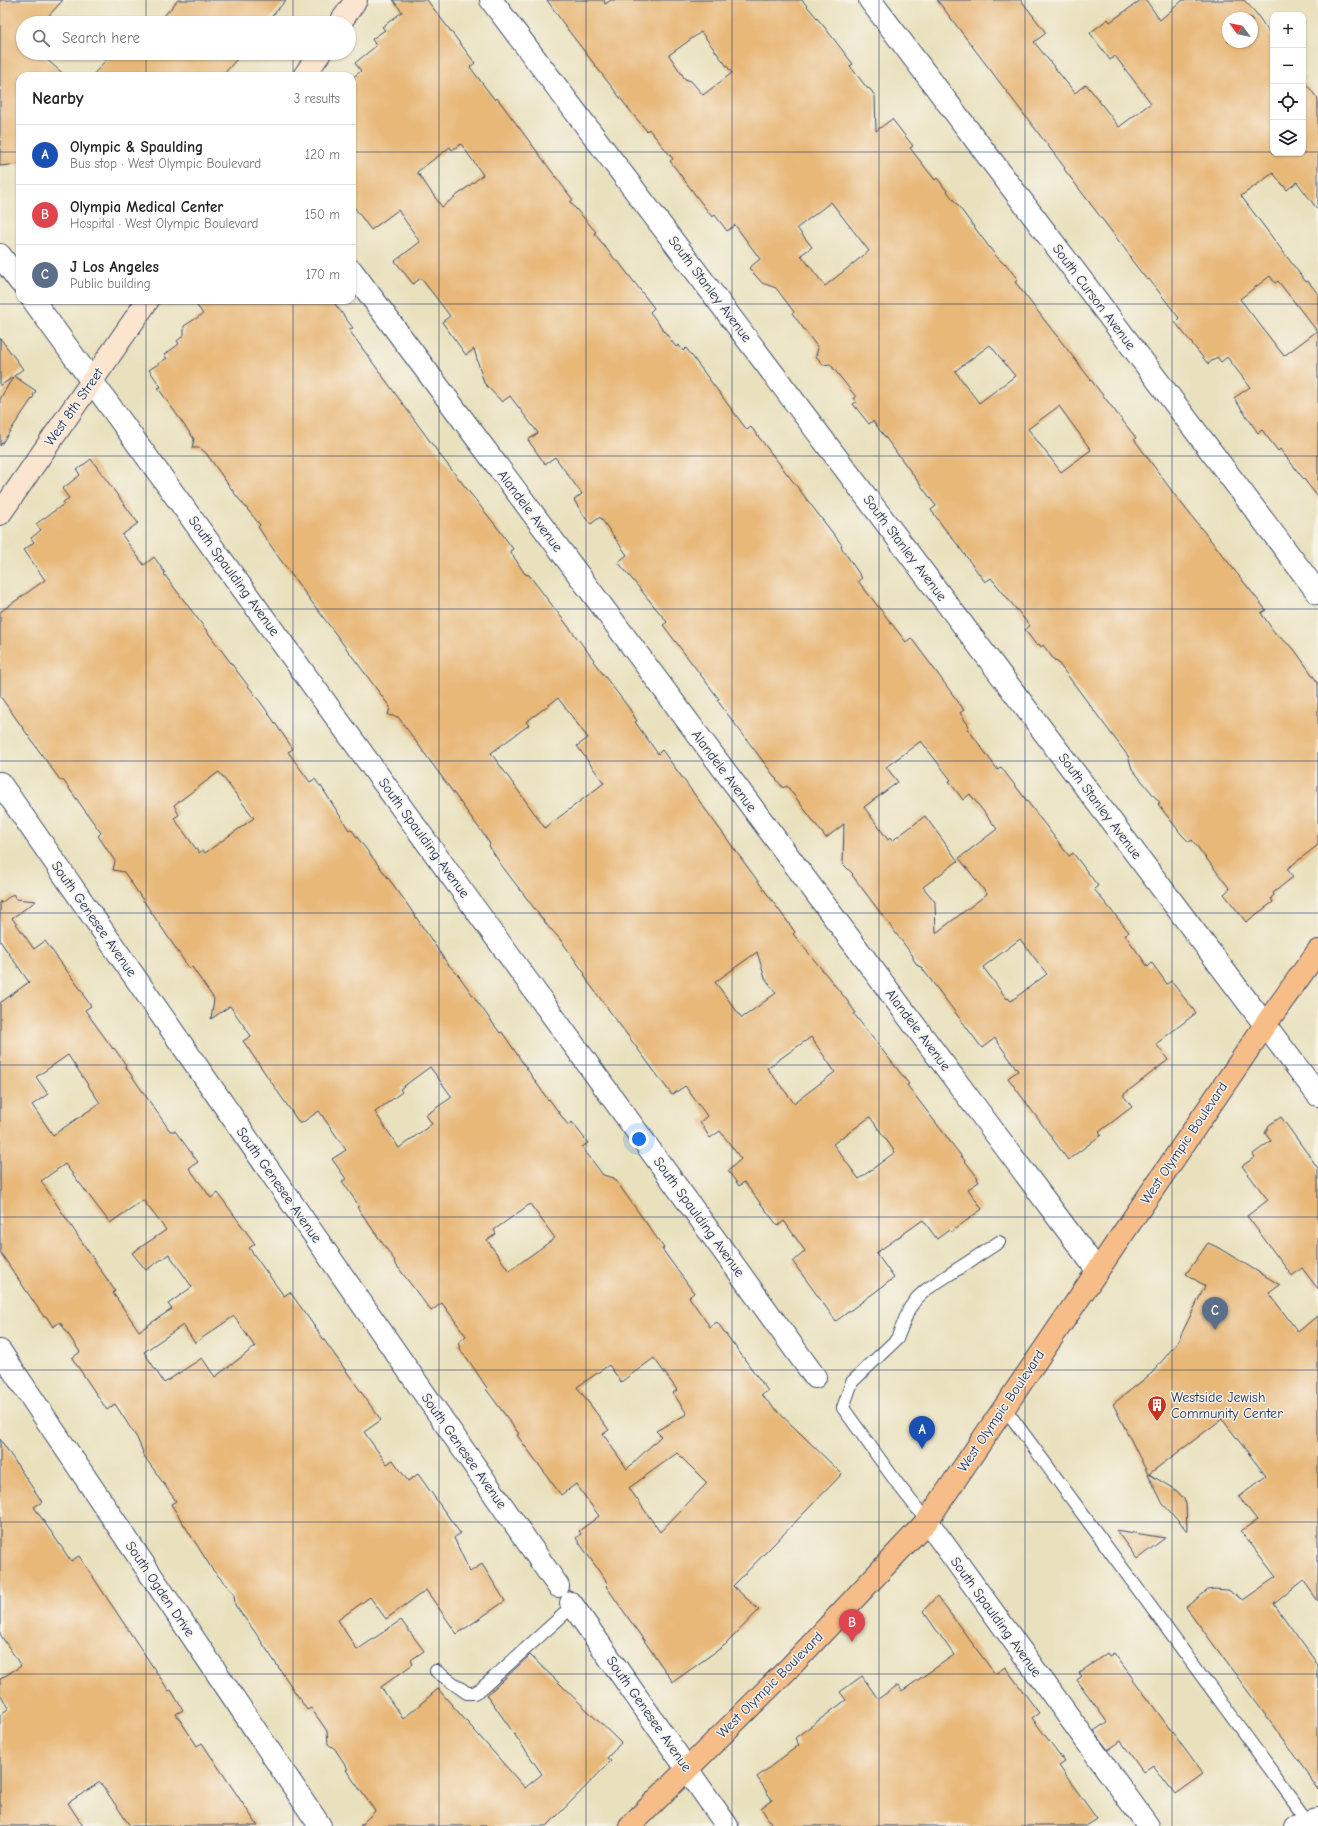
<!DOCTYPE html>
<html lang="en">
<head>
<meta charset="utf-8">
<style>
  :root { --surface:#fff; --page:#f6f6f6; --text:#202124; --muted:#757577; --line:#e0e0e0; --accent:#2563eb }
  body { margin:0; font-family:"Comic Neue",sans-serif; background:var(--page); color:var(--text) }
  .controls { position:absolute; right:12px; top:12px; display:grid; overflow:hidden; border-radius:8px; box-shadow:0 1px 3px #0004 }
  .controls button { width:36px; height:36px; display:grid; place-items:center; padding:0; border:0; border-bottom:1px solid var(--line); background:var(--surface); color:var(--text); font:20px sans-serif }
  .compass { position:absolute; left:1222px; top:12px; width:36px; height:36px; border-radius:50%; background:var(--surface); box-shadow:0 1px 3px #0004; rotate:303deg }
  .you { position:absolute; left:639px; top:1139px; width:14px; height:14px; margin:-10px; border:3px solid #fff; border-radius:50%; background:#1a73e8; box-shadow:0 0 0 6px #1a73e833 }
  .badge { display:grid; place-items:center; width:26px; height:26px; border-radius:50%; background:var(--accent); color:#fff; font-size:13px; font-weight:700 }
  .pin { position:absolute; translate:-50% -33px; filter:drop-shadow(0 1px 2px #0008) }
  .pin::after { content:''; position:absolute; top:21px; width:14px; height:12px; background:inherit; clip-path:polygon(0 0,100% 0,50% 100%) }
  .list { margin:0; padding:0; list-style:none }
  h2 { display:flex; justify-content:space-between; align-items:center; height:52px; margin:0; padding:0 16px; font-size:17px }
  h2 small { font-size:13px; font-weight:400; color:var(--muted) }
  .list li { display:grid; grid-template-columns:26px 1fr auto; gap:12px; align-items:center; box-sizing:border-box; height:60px; padding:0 16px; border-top:1px solid var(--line) }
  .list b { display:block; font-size:15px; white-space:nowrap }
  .list p { margin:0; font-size:13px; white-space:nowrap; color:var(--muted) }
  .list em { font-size:13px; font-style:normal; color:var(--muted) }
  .icon { flex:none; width:22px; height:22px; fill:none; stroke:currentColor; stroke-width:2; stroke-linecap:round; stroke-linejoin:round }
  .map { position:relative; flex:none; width:1318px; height:1826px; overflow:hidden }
  .search { position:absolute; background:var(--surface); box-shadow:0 1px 3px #0004; left:16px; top:16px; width:340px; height:44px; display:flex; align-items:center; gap:10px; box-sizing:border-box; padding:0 14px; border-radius:22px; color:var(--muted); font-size:15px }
  .panel { position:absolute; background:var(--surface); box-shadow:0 1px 3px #0004; left:16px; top:72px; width:340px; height:232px; border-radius:12px }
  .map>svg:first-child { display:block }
  .building { fill:#e8b879; fill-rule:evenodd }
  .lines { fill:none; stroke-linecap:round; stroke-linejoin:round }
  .lane-casing { stroke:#3a4a6c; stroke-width:14 }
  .street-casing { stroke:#3a4a6c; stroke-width:24 }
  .secondary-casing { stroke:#3a4a6c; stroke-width:24 }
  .primary-casing { stroke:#3a4a6c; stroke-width:24 }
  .lane { stroke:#fff; stroke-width:12 }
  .street { stroke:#fff; stroke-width:22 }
  .secondary { stroke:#fce5cf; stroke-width:22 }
  .primary { stroke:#f7bd88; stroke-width:22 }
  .grid { fill:none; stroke:#1b2f5e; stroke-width:1; stroke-opacity:0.55 }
  .labels { text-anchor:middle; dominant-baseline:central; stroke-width:3; stroke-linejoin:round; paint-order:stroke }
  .street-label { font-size:14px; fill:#1b2f5e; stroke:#f7f3e8 }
  .poi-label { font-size:14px; fill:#1b2f5e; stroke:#f7f3e8; text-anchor:start }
</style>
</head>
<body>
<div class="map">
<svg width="1318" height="1826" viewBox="0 0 1318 1826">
  <rect width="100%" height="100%" fill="#f7f3e8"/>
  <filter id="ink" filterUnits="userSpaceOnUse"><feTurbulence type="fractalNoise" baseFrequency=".025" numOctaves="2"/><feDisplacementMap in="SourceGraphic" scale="8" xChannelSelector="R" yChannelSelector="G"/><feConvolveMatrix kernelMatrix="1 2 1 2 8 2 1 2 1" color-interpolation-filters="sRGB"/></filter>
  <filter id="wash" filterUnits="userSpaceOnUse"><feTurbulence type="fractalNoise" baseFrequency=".012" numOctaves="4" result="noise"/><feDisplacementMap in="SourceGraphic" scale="16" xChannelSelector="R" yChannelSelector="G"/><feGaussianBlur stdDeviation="0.9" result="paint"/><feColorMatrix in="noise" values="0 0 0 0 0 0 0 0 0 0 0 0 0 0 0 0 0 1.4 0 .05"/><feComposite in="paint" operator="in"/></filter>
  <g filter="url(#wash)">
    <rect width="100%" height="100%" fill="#e9e1be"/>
    <g id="blocks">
      <path class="building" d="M 0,0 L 63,0 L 42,23 L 23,23 L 23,53 L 39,53 L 66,76 L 20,76 L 20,164 L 0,166 Z
        M 178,0 L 286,0 L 266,23 L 158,23 Z
        M 393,0 L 427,0 L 475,63 L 470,67 L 495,100 L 497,98 L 573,200 L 570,202 L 596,232 L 594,233 L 617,262 L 618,261 L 654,308 L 650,312 L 676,347 L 679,345 L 683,351 L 686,348 L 747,430 L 751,427 L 842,545 L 841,547 L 862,578 L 858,581 L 906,642 L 911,638 L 935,670 L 964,710 L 960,713 L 969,726 L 967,728 L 998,770 L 1001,767 L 1069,856 L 1073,853 L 1098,886 L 1094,889 L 1129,932 L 1125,935 L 1148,967 L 1152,963 L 1167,984 L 1171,981 L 1196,1013 L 1156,1044 L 1168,1060 L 1123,1095 L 1132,1107 L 1099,1132 L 1101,1135 L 1068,1160 L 1008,1078 L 1018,1071 L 995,1038 L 982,1048 L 921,967 L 918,966 L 913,959 L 913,956 L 852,875 L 853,874 L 843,864 L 844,824 L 826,838 L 787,786 L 783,788 L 717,700 L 719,699 L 663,625 L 667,622 L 618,562 L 627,555 L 600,517 L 591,524 L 586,519 L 574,500 L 582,494 L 555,457 L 545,464 L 528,440 L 538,433 L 510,396 L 502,402 L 484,383 L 474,349 L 466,355 L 442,322 L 450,316 L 421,278 L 413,284 L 395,261 L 420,242 L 398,210 L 371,230 L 352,204 L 352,78 L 361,71 L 355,63 L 376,46 L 372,39 L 385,30 L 382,27 L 402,12 ZM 461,144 L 483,175 L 442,207 L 417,172 L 450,147 L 452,150 ZM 921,741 L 951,780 L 949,781 L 963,800 L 970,794 L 997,829 L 959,858 L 987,894 L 936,933 L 935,902 L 923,887 L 958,861 L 925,816 L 892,841 L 890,838 L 888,840 L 864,807 L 898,782 L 886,767 ZM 1020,939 L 1047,974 L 1011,1001 L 1008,998 L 1007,999 L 983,967 Z
        M 547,0 L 604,0 L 605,4 L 611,0 L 802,0 L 826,29 L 853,64 L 850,66 L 867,88 L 870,89 L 875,96 L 876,131 L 892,119 L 913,146 L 910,148 L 935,180 L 937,178 L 996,256 L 1004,264 L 1005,263 L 1018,280 L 1015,282 L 1136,438 L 1134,439 L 1174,494 L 1266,610 L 1261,613 L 1275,633 L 1294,649 L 1318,683 L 1318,845 L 1287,869 L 1293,877 L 1273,893 L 1274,895 L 1271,898 L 1273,902 L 1246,922 L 1224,894 L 1230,889 L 1192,840 L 1189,842 L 1182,835 L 1158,804 L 1160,803 L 1132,769 L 1128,756 L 1056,660 L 1055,661 L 1043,645 L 1041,647 L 1039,644 L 1037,646 L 1025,630 L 1030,626 L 991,578 L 985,582 L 948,532 L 947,532 L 931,510 L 936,506 L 911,472 L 873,421 L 869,424 L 853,404 L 856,402 L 853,398 L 856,397 L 830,364 L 823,365 L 816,356 L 818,348 L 792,313 L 794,312 L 776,288 L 762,283 L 749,268 L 760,259 L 735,225 L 727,231 L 715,215 L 712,217 L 670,161 L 673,159 L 649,129 L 647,131 L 631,112 L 568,30 ZM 701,32 L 732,73 L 703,95 L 691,81 L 685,79 L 669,55 ZM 831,202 L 869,251 L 825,286 L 801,255 L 812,247 L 797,228 ZM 990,345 L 1015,376 L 979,403 L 955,371 ZM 1059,406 L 1091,450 L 1061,472 L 1028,429 Z
        M 937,0 L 1021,0 L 1046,33 L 1034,42 L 1075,93 L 1086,84 L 1119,127 L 1151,103 L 1115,56 L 1110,60 L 1090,33 L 1108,19 L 1110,22 L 1141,0 L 1146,0 L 1160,20 L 1183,0 L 1244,0 L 1256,13 L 1273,38 L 1273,153 L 1303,153 L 1303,76 L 1305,79 L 1303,80 L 1318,99 L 1318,210 L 1297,182 L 1287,190 L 1273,173 L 1241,196 L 1306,282 L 1308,281 L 1318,294 L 1318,497 L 1280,449 L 1278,451 L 1262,430 L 1258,433 L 1234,398 L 1250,387 L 1227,357 L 1221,362 L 1217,357 L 1208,364 L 1175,322 L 1179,318 L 1149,279 L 1147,280 L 1130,258 L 1131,257 L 1064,169 L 1065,168 ZM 1228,18 L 1252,18 L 1252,42 L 1228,42 ZM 1270,276 L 1275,283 L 1278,281 L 1317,331 L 1284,356 L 1240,299 Z
        M 112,53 L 242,53 L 224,74 L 209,76 L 92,76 Z
        M 193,300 L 332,300 L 353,328 L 349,330 L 440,455 L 500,531 L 513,549 L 510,551 L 525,574 L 529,575 L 594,660 L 593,661 L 629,708 L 637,721 L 635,722 L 658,754 L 662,750 L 795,932 L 793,934 L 846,999 L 856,1013 L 854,1014 L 909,1084 L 907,1085 L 978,1178 L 977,1179 L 979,1182 L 968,1189 L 982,1209 L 951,1232 L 949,1230 L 937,1239 L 923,1220 L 876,1253 L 894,1278 L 836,1321 L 793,1262 L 805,1251 L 784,1221 L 778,1226 L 744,1182 L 739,1186 L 728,1171 L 741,1159 L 720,1131 L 710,1138 L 700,1122 L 707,1116 L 685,1086 L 672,1095 L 588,982 L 584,975 L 585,974 L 560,939 L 552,930 L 550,929 L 502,866 L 489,846 L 490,844 L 482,832 L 398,717 L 388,715 L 390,707 L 282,562 L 258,527 L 260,525 L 235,494 L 206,453 L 200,448 L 192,448 L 194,439 L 158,388 L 161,387 L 149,370 L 167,358 L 164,355 L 179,344 L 177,341 L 184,335 L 184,326 L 203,314 ZM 558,698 L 588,738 L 577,746 L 604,783 L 545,828 L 491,753 L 529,725 L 526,722 ZM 757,952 L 765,978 L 776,993 L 742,1018 L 715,982 ZM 811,1037 L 835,1072 L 794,1103 L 767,1068 ZM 870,1117 L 895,1152 L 859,1179 L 833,1144 Z
        M 0,338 L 23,369 L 14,376 L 36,391 L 33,395 L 34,396 L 0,446 L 0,399 L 13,377 L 0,386 Z
        M 91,459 L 138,523 L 122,535 L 144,565 L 154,557 L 165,573 L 164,574 L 264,707 L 293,749 L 288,752 L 310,782 L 315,779 L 320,786 L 321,786 L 349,830 L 351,829 L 403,898 L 447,963 L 459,976 L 500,1033 L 502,1032 L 548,1100 L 549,1099 L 568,1125 L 572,1122 L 588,1143 L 582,1147 L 603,1175 L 614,1178 L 664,1248 L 662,1249 L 694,1293 L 689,1297 L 710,1327 L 717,1322 L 768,1391 L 761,1395 L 842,1474 L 733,1586 L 759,1610 L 725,1645 L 673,1682 L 606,1586 L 608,1584 L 576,1538 L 581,1534 L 579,1531 L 599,1516 L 576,1484 L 561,1495 L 517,1435 L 519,1434 L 486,1389 L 487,1388 L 467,1358 L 462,1353 L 458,1343 L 466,1336 L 442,1303 L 431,1311 L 394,1262 L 395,1261 L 357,1207 L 359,1206 L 342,1181 L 346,1179 L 332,1159 L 346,1150 L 319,1111 L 300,1124 L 243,1041 L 251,1036 L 230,1006 L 211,1019 L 214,999 L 192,967 L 189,968 L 124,872 L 113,870 L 115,861 L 98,836 L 101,833 L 63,780 L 61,781 L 52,769 L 0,696 L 0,612 L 45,580 L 24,550 L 34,542 L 31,538 L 41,530 L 36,524 L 64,504 L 63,502 L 69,498 L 62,489 L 80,475 L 77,470 ZM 219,772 L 254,818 L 205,853 L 203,850 L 199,853 L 174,818 L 179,815 L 174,805 ZM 430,1067 L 452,1097 L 426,1115 L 432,1124 L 399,1148 L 375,1112 L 402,1092 L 400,1089 ZM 530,1204 L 555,1238 L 509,1271 L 487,1240 L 496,1234 L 494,1230 ZM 654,1358 L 677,1390 L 673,1393 L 687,1414 L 656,1431 L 661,1436 L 627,1469 L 603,1434 L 609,1430 L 577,1387 L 609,1365 L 621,1382 ZM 677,1453 L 707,1483 L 660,1532 L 629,1488 Z
        M 13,894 L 16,899 L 36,901 L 12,918 L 34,949 L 45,941 L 84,994 L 84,996 L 91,1006 L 85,1010 L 113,1049 L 114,1048 L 126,1065 L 125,1066 L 170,1131 L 175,1131 L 198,1162 L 189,1168 L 211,1198 L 218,1193 L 255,1244 L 249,1248 L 284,1296 L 290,1292 L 381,1420 L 364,1432 L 387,1464 L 393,1460 L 408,1481 L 418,1474 L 460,1533 L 454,1538 L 470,1572 L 482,1564 L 505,1601 L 457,1634 L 426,1590 L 386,1619 L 370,1597 L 338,1620 L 357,1650 L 401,1620 L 424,1651 L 411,1660 L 413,1664 L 381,1687 L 403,1719 L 438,1689 L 525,1788 L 542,1774 L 487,1695 L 530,1655 L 621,1743 L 607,1758 L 611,1761 L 547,1826 L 360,1826 L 375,1811 L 346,1770 L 348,1769 L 335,1749 L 328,1744 L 327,1731 L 311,1708 L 307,1710 L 255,1632 L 235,1605 L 234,1594 L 212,1569 L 171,1504 L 176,1501 L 142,1453 L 143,1452 L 137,1438 L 115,1404 L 107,1410 L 72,1358 L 80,1352 L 60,1322 L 53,1327 L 46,1316 L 44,1317 L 0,1252 L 0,1003 L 29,982 L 0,941 L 0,901 L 1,903 ZM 68,1055 L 100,1103 L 53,1135 L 32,1105 L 48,1094 L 36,1077 ZM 65,1164 L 110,1223 L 143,1200 L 166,1230 L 132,1253 L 146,1270 L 169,1254 L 192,1287 L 168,1304 L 172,1309 L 139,1331 L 113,1293 L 115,1291 L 41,1181 ZM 234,1316 L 255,1347 L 215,1377 L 202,1358 L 164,1383 L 144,1352 L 183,1325 L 195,1343 Z
        M 1281,1117 L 1318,1168 L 1318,1289 L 1302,1268 L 1292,1276 L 1247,1216 L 1268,1200 L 1242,1166 L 1255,1157 L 1253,1154 L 1271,1141 L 1265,1133 L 1269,1125 Z
        M 1208,1243 L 1217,1247 L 1280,1285 L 1269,1293 L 1298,1332 L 1318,1315 L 1318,1601 L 1303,1580 L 1274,1604 L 1318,1665 L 1318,1787 L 1186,1607 L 1208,1590 L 1214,1589 L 1227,1590 L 1243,1600 L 1276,1577 L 1241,1531 L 1257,1520 L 1239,1497 L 1266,1476 L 1222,1419 L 1149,1474 L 1177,1491 L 1184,1499 L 1186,1504 L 1187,1531 L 1163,1504 L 1113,1404 L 1152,1373 L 1177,1343 L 1205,1286 L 1186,1274 Z
        M 0,1439 L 42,1502 L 34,1507 L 71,1561 L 79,1556 L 169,1691 L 171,1690 L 183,1710 L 176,1714 L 197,1746 L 202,1743 L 258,1826 L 130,1826 L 100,1782 L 68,1803 L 83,1826 L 0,1826 L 0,1715 L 9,1708 L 0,1694 L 0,1679 L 21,1666 L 0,1634 Z
        M 1116,1530 L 1165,1538 L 1137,1559 Z
        M 937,1596 L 995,1674 L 1005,1667 L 1039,1713 L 1032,1718 L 1065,1762 L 1059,1766 L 1097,1819 L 1086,1826 L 773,1826 L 761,1808 L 772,1800 L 757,1777 L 799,1745 L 795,1738 L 846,1700 L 840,1692 L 862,1676 L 878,1699 L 898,1685 L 902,1691 L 954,1655 L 923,1611 Z
        M 1107,1653 L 1109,1656 L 1114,1653 L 1203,1774 L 1175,1794 L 1153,1765 L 1143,1772 L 1121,1741 L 1108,1750 L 1094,1731 L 1107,1722 L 1077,1680 L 1082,1676 L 1079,1673 Z"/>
    </g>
  </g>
  <g filter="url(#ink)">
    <use href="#blocks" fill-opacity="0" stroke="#3a4a6c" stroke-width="1"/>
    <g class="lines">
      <defs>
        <path id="lane" d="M 1004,1407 L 1309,1822
          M 927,1521 L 897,1483 L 843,1408 L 852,1382 L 897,1339 L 909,1309 L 917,1298 L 927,1289 L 999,1242
          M 436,1671 L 467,1693 L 474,1693 L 481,1689 L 573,1606"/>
        <path id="street" d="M 491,0 L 1318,1095
          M 870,0 L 1318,593
          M 0,255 L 20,282
          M 352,271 L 1097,1270
          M 33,300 L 815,1377
          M 0,783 L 558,1586
          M 0,1351 L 320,1826
          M 927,1521 L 1148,1826
          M 571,1603 L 727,1826
          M 1295,1826 L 1318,1819"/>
        <path id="secondary" d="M 340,23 L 356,0
          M 304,76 L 320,53
          M 0,514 L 148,300"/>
        <path id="primary" d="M 630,1826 L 792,1665 L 927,1521 L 1265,1025 L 1318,951"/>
      </defs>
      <use href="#lane" class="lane-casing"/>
      <use href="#street" class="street-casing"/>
      <use href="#secondary" class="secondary-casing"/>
      <use href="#primary" class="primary-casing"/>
      <use href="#lane" class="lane"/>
      <use href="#street" class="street"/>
      <use href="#secondary" class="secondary"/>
      <use href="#primary" class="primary"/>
    </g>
  </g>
  <path class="grid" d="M 146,0 L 146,23M 293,0 L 293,23M 439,0 L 439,1826M 586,0 L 586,1826M 732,0 L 732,1826M 879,0 L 879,1826M 1025,0 L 1025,1826M 1172,0 L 1172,1826M 146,53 L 146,76M 293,53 L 293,76M 0,152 L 20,152M 352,152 L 1273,152M 1303,152 L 1318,152M 146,300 L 146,1826M 293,300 L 293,1826M 0,304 L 1318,304M 0,456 L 1318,456M 0,609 L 1318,609M 0,761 L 1318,761M 0,913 L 1318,913M 0,1065 L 1318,1065M 0,1217 L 1318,1217M 0,1370 L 1318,1370M 0,1522 L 1318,1522M 0,1674 L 1318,1674"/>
  <defs>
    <symbol id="building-pin" viewBox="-11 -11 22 30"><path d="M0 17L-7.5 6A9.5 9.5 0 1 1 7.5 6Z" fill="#c8321e" stroke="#f7f3e8"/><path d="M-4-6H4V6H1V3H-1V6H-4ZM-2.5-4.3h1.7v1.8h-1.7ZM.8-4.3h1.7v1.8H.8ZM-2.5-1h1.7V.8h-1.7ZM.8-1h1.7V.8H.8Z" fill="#fff"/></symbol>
  </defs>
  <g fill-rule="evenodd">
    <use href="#building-pin" x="1146" y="1394" width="22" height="30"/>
  </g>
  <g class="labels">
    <g class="street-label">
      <text transform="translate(710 289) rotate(53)">South Stanley Avenue</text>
      <text transform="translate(1094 297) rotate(53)">South Curson Avenue</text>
      <text transform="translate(74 407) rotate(-55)">West 8th Street</text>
      <text transform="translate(530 511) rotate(53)">Alandele Avenue</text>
      <text transform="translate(905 548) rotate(53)">South Stanley Avenue</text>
      <text transform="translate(234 576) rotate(54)">South Spaulding Avenue</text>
      <text transform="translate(724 771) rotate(53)">Alandele Avenue</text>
      <text transform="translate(1100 806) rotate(53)">South Stanley Avenue</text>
      <text transform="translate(424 838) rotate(54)">South Spaulding Avenue</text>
      <text transform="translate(94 919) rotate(55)">South Genesee Avenue</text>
      <text transform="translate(918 1030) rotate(53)">Alandele Avenue</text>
      <text transform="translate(1184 1143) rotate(-56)">West Olympic Boulevard</text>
      <text transform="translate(279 1185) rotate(55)">South Genesee Avenue</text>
      <text transform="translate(699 1217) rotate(54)">South Spaulding Avenue</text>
      <text transform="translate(1001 1411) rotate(-56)">West Olympic Boulevard</text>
      <text transform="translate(464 1451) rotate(55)">South Genesee Avenue</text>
      <text transform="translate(160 1589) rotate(56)">South Ogden Drive</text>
      <text transform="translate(996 1617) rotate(54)">South Spaulding Avenue</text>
      <text transform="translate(770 1685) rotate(-45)">West Olympic Boulevard</text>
      <text transform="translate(649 1714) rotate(55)">South Genesee Avenue</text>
    </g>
    <g class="poi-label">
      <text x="1171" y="1397">Westside Jewish<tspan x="1171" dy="16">Community Center</tspan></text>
    </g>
  </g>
</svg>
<div class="controls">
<button>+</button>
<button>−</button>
<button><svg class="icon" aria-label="locate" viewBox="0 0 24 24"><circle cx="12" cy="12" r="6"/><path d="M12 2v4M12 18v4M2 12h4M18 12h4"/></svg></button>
<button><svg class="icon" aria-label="layers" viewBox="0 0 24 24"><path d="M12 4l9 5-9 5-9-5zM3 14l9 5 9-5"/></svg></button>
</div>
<svg class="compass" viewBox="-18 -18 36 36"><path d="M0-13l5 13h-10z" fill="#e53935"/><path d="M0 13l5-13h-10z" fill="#757577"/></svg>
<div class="you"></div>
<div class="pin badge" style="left:922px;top:1449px;background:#1a4fb4">A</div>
<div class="pin badge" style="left:852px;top:1642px;background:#e0444e">B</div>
<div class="pin badge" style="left:1215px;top:1330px;background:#5c6f8a">C</div>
<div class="search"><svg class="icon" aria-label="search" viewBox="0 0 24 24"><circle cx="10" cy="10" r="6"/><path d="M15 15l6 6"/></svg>Search here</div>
<section class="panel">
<h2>Nearby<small>3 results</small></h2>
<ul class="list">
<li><span class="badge" style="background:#1a4fb4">A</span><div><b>Olympic &amp; Spaulding</b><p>Bus stop · West Olympic Boulevard</p></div><em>120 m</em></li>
<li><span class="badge" style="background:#e0444e">B</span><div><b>Olympia Medical Center</b><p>Hospital · West Olympic Boulevard</p></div><em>150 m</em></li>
<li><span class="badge" style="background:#5c6f8a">C</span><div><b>J Los Angeles</b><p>Public building</p></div><em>170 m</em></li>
</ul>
</section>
</div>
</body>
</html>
